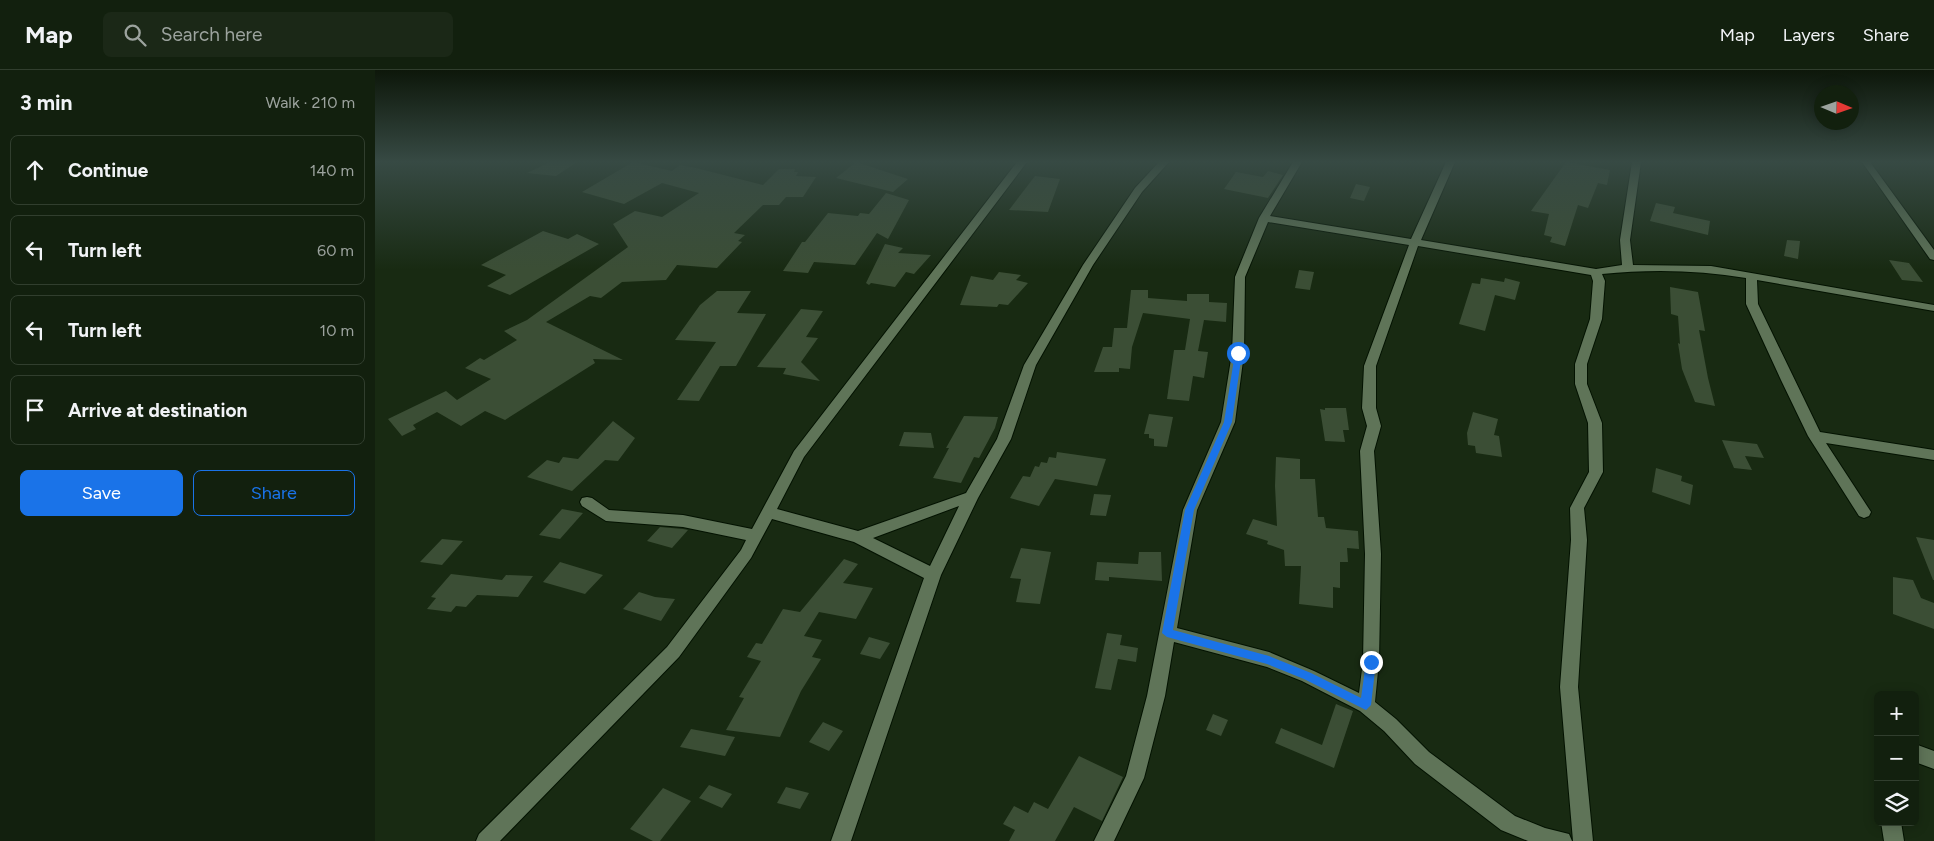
<!DOCTYPE html>
<html lang="en">
<head>
<meta charset="utf-8">
<style>
  :root { --surface:#12200e; --page:#1b2817; --text:#f1f3f6; --muted:#9ca39e; --line:#313e2e; --accent:#1a73e8 }
  body { margin:0; font-family:Figtree,sans-serif; background:var(--page); color:var(--text) }
  .controls { position:absolute; right:15px; bottom:15px; display:grid; overflow:hidden; border-radius:8px; box-shadow:0 2px 12px #0003 }
  .controls button { width:45px; height:45px; display:grid; place-items:center; padding:0; border:0; border-bottom:1px solid var(--line); background:var(--surface); color:var(--text); font:25px sans-serif }
  .compass { position:absolute; left:1439px; top:15px; width:45px; height:45px; border-radius:50%; background:var(--surface); box-shadow:0 2px 12px #0003; rotate:92deg }
  .stop { position:absolute; width:15px; height:15px; margin:-11px; border:4px solid #1a73e8; border-radius:50%; background:#fff }
  .stop.end { background:#1a73e8; border-color:#fff; box-shadow:0 1px 5px #0008 }
  .list { margin:0; padding:0; list-style:none }
  h2 { display:flex; justify-content:space-between; align-items:center; height:65px; margin:0; padding:0 20px; font-size:21px }
  h2 small { font-size:16px; font-weight:400; color:var(--muted) }
  .list li { display:grid; grid-template-columns:32px 1fr auto; gap:15px; align-items:center; box-sizing:border-box; height:70px; margin:0 10px 10px; padding:0 10px; border:1px solid var(--line); border-radius:8px }
  .list b { display:block; font-size:19px; white-space:nowrap }
  .list em { font-size:16px; font-style:normal; color:var(--muted) }
  .actions { display:flex; gap:10px; padding:15px 20px }
  .actions a { flex:1; padding:11px 0; border:1px solid var(--accent); border-radius:8px; text-align:center; font-size:18px; color:var(--accent) }
  .actions .main { background:var(--accent); color:#fff }
  .icon { flex:none; width:28px; height:28px; fill:none; stroke:currentColor; stroke-width:2; stroke-linecap:round; stroke-linejoin:round }
  .map { position:relative; flex:none; width:1559px; height:771px; overflow:hidden }
  header { display:flex; align-items:center; gap:30px; box-sizing:border-box; height:70px; padding:0 25px; background:var(--surface); border-bottom:1px solid var(--line) }
  header strong { font-size:24px }
  nav { display:flex; gap:28px; margin-inline-start:auto; font-size:18px }
  .search { width:350px; height:45px; background:var(--page); display:flex; align-items:center; gap:12px; box-sizing:border-box; padding:0 18px; border-radius:8px; color:var(--muted); font-size:19px }
  main { display:flex }
  aside { flex:1; background:var(--surface) }
  .map>svg:first-child { display:block }
  .building { fill:#3b4e35 }
  .lines { fill:none; stroke-linecap:round; stroke-linejoin:round }
  .minor-casing { stroke:#031200; stroke-width:2 }
  .minor { fill:#5f7458; fill-rule:evenodd }
  .route { fill:#1a73e8 }
</style>
</head>
<body>
<header>
<strong>Map</strong>
<div class="search"><svg class="icon" aria-label="search" viewBox="0 0 24 24"><circle cx="10" cy="10" r="6"/><path d="M15 15l6 6"/></svg>Search here</div>
<nav><a>Map</a><a>Layers</a><a>Share</a></nav>
</header>
<main>
<aside>
<h2>3 min<small>Walk · 210 m</small></h2>
<ul class="list">
<li><svg class="icon" aria-label="ahead" viewBox="0 0 24 24"><path d="M12 20V5M6 11l6-6 6 6"/></svg><div><b>Continue</b></div><em>140 m</em></li>
<li><svg class="icon" aria-label="left" viewBox="0 0 24 24"><path d="M17 20v-9H6M10 6l-5 5 5 5"/></svg><div><b>Turn left</b></div><em>60 m</em></li>
<li><svg class="icon" aria-label="left" viewBox="0 0 24 24"><path d="M17 20v-9H6M10 6l-5 5 5 5"/></svg><div><b>Turn left</b></div><em>10 m</em></li>
<li><svg class="icon" aria-label="arrive" viewBox="0 0 24 24"><path d="M6 21V4h12l-3 4 3 4H6"/></svg><div><b>Arrive at destination</b></div></li>
</ul>
<div class="actions"><a class="main">Save</a><a>Share</a></div>
</aside>
<div class="map">
<svg width="1559" height="771" viewBox="0 0 1559 771">
  <rect width="100%" height="100%" fill="#182a12"/>
  <path class="building" d="M 175,92 L 202,92 L 181,106 L 152,103 Z
    M 258,92 L 297,101 L 305,95 L 321,98 L 388,115 L 404,99 L 420,99 L 419,102 L 423,102 L 421,106 L 441,107 L 428,127 L 411,127 L 404,135 L 388,135 L 359,163 L 370,165 L 363,171 L 367,172 L 342,198 L 302,195 L 291,210 L 247,212 L 226,228 L 215,226 L 171,252 L 248,290 L 218,289 L 220,293 L 130,350 L 110,341 L 86,356 L 62,342 L 38,355 L 41,359 L 27,366 L 13,349 L 71,321 L 82,330 L 116,309 L 90,298 L 105,288 L 109,290 L 142,270 L 129,261 L 152,250 L 253,177 L 238,154 L 260,141 L 287,147 L 324,123 L 287,113 L 249,134 L 207,122 Z
    M 481,92 L 533,109 L 518,122 L 461,108 Z
    M 1191,92 L 1235,100 L 1232,115 L 1223,113 L 1213,138 L 1203,135 L 1190,176 L 1175,172 L 1177,167 L 1169,165 L 1174,144 L 1156,141 Z
    M 893,101 L 908,105 L 893,128 L 849,119 L 861,102 L 888,107 Z
    M 660,106 L 685,109 L 673,142 L 634,140 Z
    M 981,114 L 995,117 L 989,131 L 975,128 Z
    M 511,123 L 534,130 L 513,169 L 502,163 L 480,195 L 439,192 L 433,203 L 408,201 L 427,172 L 430,172 L 453,143 L 483,146 L 485,143 L 494,144 Z
    M 1281,133 L 1300,137 L 1298,143 L 1335,151 L 1333,165 L 1275,151 Z
    M 168,161 L 193,169 L 202,164 L 224,174 L 135,225 L 112,216 L 131,205 L 106,195 Z
    M 1412,170 L 1425,171 L 1423,189 L 1409,186 Z
    M 510,174 L 528,178 L 523,183 L 556,185 L 539,204 L 531,202 L 520,217 L 496,213 L 494,215 L 491,213 Z
    M 1514,190 L 1534,193 L 1548,212 L 1527,210 Z
    M 924,200 L 939,202 L 935,220 L 920,218 Z
    M 624,202 L 646,205 L 641,210 L 653,213 L 633,235 L 624,234 L 622,237 L 585,235 L 596,206 L 618,210 Z
    M 1106,208 L 1129,212 L 1130,208 L 1145,212 L 1140,230 L 1120,225 L 1110,261 L 1084,254 L 1097,213 L 1105,214 Z
    M 1295,217 L 1323,222 L 1330,261 L 1324,260 L 1333,308 L 1340,336 L 1320,332 L 1307,299 L 1303,273 L 1305,274 L 1303,246 L 1296,244 Z
    M 756,220 L 773,220 L 773,228 L 812,231 L 812,224 L 834,224 L 834,232 L 852,233 L 851,252 L 829,250 L 823,281 L 833,282 L 829,308 L 818,306 L 814,331 L 792,329 L 799,280 L 810,280 L 815,249 L 768,243 L 757,277 L 755,299 L 744,298 L 744,302 L 719,302 L 728,277 L 737,277 L 739,258 L 752,258 Z
    M 342,221 L 376,221 L 362,243 L 391,244 L 361,296 L 345,296 L 324,331 L 302,330 L 341,272 L 300,270 L 325,235 Z
    M 426,239 L 448,241 L 431,267 L 443,268 L 426,292 L 445,311 L 408,304 L 411,298 L 382,297 Z
    M 950,338 L 971,338 L 974,360 L 968,360 L 970,372 L 950,371 L 945,339 L 950,340 Z
    M 1098,342 L 1123,349 L 1119,365 L 1124,366 L 1127,387 L 1101,383 L 1100,376 L 1093,375 L 1092,363 Z
    M 774,344 L 798,347 L 792,377 L 779,376 L 779,369 L 774,368 L 774,364 L 769,364 Z
    M 589,346 L 623,347 L 620,358 L 604,388 L 599,387 L 586,413 L 558,408 L 574,378 L 571,378 Z
    M 238,351 L 260,368 L 243,391 L 230,390 L 197,421 L 152,407 L 172,390 L 184,393 L 188,387 L 203,389 Z
    M 529,362 L 556,363 L 559,378 L 524,376 Z
    M 1347,370 L 1382,374 L 1389,388 L 1370,386 L 1377,400 L 1359,398 Z
    M 682,382 L 731,389 L 722,416 L 680,409 L 664,436 L 635,428 L 648,406 L 655,407 L 660,396 L 664,397 L 666,392 L 672,393 L 674,387 L 681,388 Z
    M 901,387 L 925,389 L 925,409 L 940,409 L 943,447 L 949,447 L 951,458 L 983,461 L 984,479 L 972,478 L 973,492 L 965,492 L 965,518 L 958,517 L 958,538 L 924,534 L 926,496 L 910,496 L 909,480 L 892,474 L 893,471 L 871,464 L 878,449 L 902,456 L 900,416 Z
    M 1281,398 L 1307,406 L 1306,411 L 1318,415 L 1315,435 L 1277,422 Z
    M 719,424 L 736,425 L 731,446 L 715,445 Z
    M 187,439 L 208,443 L 185,469 L 164,465 Z
    M 285,457 L 308,459 L 313,460 L 297,478 L 272,471 Z
    M 1541,467 L 1559,470 L 1559,510 L 1558,510 Z
    M 67,469 L 88,471 L 67,495 L 45,492 Z
    M 646,478 L 676,482 L 665,534 L 641,532 L 646,509 L 635,508 Z
    M 764,482 L 786,482 L 787,511 L 734,507 L 734,511 L 720,510 L 722,492 L 763,494 Z
    M 469,489 L 483,494 L 468,513 L 498,518 L 481,549 L 444,542 L 429,566 L 447,570 L 437,587 L 446,589 L 426,621 L 405,667 L 351,660 L 369,628 L 364,627 L 386,591 L 372,587 L 381,573 L 387,574 L 408,539 L 425,542 Z
    M 185,492 L 228,505 L 210,524 L 168,512 Z
    M 76,504 L 127,510 L 131,505 L 158,506 L 143,527 L 102,525 L 91,537 L 81,536 L 76,542 L 52,539 L 61,528 L 56,527 Z
    M 1518,507 L 1538,510 L 1546,528 L 1559,533 L 1559,559 L 1518,544 Z
    M 264,522 L 280,527 L 300,529 L 286,551 L 248,539 Z
    M 732,563 L 747,565 L 745,575 L 763,578 L 761,592 L 743,589 L 736,620 L 720,618 Z
    M 494,567 L 515,573 L 505,589 L 485,584 Z
    M 961,634 L 978,641 L 959,698 L 900,673 L 906,658 L 947,675 Z
    M 838,644 L 853,650 L 846,666 L 831,660 Z
    M 448,652 L 468,661 L 454,681 L 434,672 Z
    M 316,659 L 360,667 L 350,686 L 305,677 Z
    M 704,686 L 748,707 L 727,751 L 699,737 L 680,771 L 634,771 L 640,760 L 628,754 L 639,736 L 653,743 L 659,732 L 673,739 Z
    M 334,715 L 357,724 L 347,738 L 324,728 Z
    M 411,717 L 434,723 L 425,739 L 402,733 Z
    M 288,718 L 316,731 L 285,771 L 278,771 L 255,759 Z"/>
  <g class="lines">
    <defs>
      <path id="minor" d="M 642,92 L 652,92 L 429,387 L 402,439 L 483,461 L 591,423 L 622,369 L 649,295 L 708,195 L 760,118 L 784,92 L 794,92 L 767,122 L 718,195 L 661,295 L 636,369 L 603,428 L 566,505 L 476,771 L 456,771 L 549,508 L 479,472 L 397,449 L 376,488 L 304,587 L 125,771 L 101,771 L 104,764 L 292,577 L 366,480 L 371,470 L 308,457 L 231,451 L 207,436 L 205,432 L 207,428 L 212,427 L 217,428 L 234,440 L 308,445 L 377,459 L 419,381 ZM 584,436 L 555,496 L 498,468 Z
        M 918,92 L 927,92 L 895,146 L 1036,169 L 1071,92 L 1080,92 L 1046,170 L 1221,199 L 1247,195 L 1245,170 L 1257,92 L 1266,92 L 1255,170 L 1258,195 L 1336,196 L 1559,235 L 1559,241 L 1382,210 L 1383,234 L 1445,362 L 1559,380 L 1559,390 L 1451,373 L 1496,442 L 1494,446 L 1489,448 L 1484,446 L 1433,366 L 1406,310 L 1371,234 L 1371,208 C 1324,200 1275,199 1227,204 L 1230,211 L 1227,249 L 1212,294 L 1212,314 L 1227,353 L 1228,402 L 1209,438 L 1212,470 L 1203,617 L 1218,771 L 1198,771 L 1185,617 L 1196,470 L 1195,438 L 1214,402 L 1213,353 L 1200,314 L 1200,294 L 1215,249 L 1218,211 L 1216,205 L 1043,176 L 1001,296 L 1001,338 L 1006,356 L 999,381 L 1006,484 L 1004,591 L 1000,632 L 1021,649 L 1054,682 L 1140,746 L 1170,758 L 1194,764 L 1197,771 L 1153,771 L 1126,760 L 1040,694 L 1009,661 L 985,641 L 927,611 L 892,597 L 799,572 L 790,626 L 769,708 L 739,771 L 719,771 L 751,706 L 772,626 L 808,440 L 846,352 L 857,283 L 860,207 L 884,148 ZM 893,152 L 1034,175 L 989,296 L 987,338 L 992,356 L 985,381 L 990,484 L 988,591 L 984,623 L 939,601 L 894,582 L 802,558 L 822,440 L 860,352 L 869,283 L 870,207 Z
        M 1487,92 L 1495,92 L 1559,180 L 1559,190 L 1555,189 Z
        M 1540,674 L 1559,681 L 1559,699 L 1540,692 Z
        M 1506,752 L 1526,752 L 1529,771 L 1509,771 Z"/>
    </defs>
    <use href="#minor" class="minor-casing"/>
    <use href="#minor" class="minor"/>
  </g>
  <linearGradient id="sky" x2="0" y2="1"><stop stop-color="#0d170a"/><stop offset="0.46" stop-color="#374a44"/><stop offset="1" stop-color="#374a44" stop-opacity="0"/></linearGradient>
  <rect width="1559" height="200" fill="url(#sky)"/>
  <path class="route" d="M 863,281 L 867,283 L 857,352 L 819,440 L 798,560 L 894,586 L 936,603 L 986,628 L 991,592 L 993,588 L 1000,588 L 1001,592 L 996,635 L 991,640 L 929,609 L 892,594 L 792,567 L 787,563 L 810,440 L 849,352 L 860,283 Z"/>
</svg>
<div class="controls">
<button>+</button>
<button>−</button>
<button><svg class="icon" aria-label="layers" viewBox="0 0 24 24"><path d="M12 4l9 5-9 5-9-5zM3 14l9 5 9-5"/></svg></button>
</div>
<svg class="compass" viewBox="-18 -18 36 36"><path d="M0-13l5 13h-10z" fill="#e53935"/><path d="M0 13l5-13h-10z" fill="#9ca39e"/></svg>
<div class="stop" style="left:863px;top:283px"></div>
<div class="stop end" style="left:996px;top:592px"></div>
</div>
</main>
</body>
</html>
